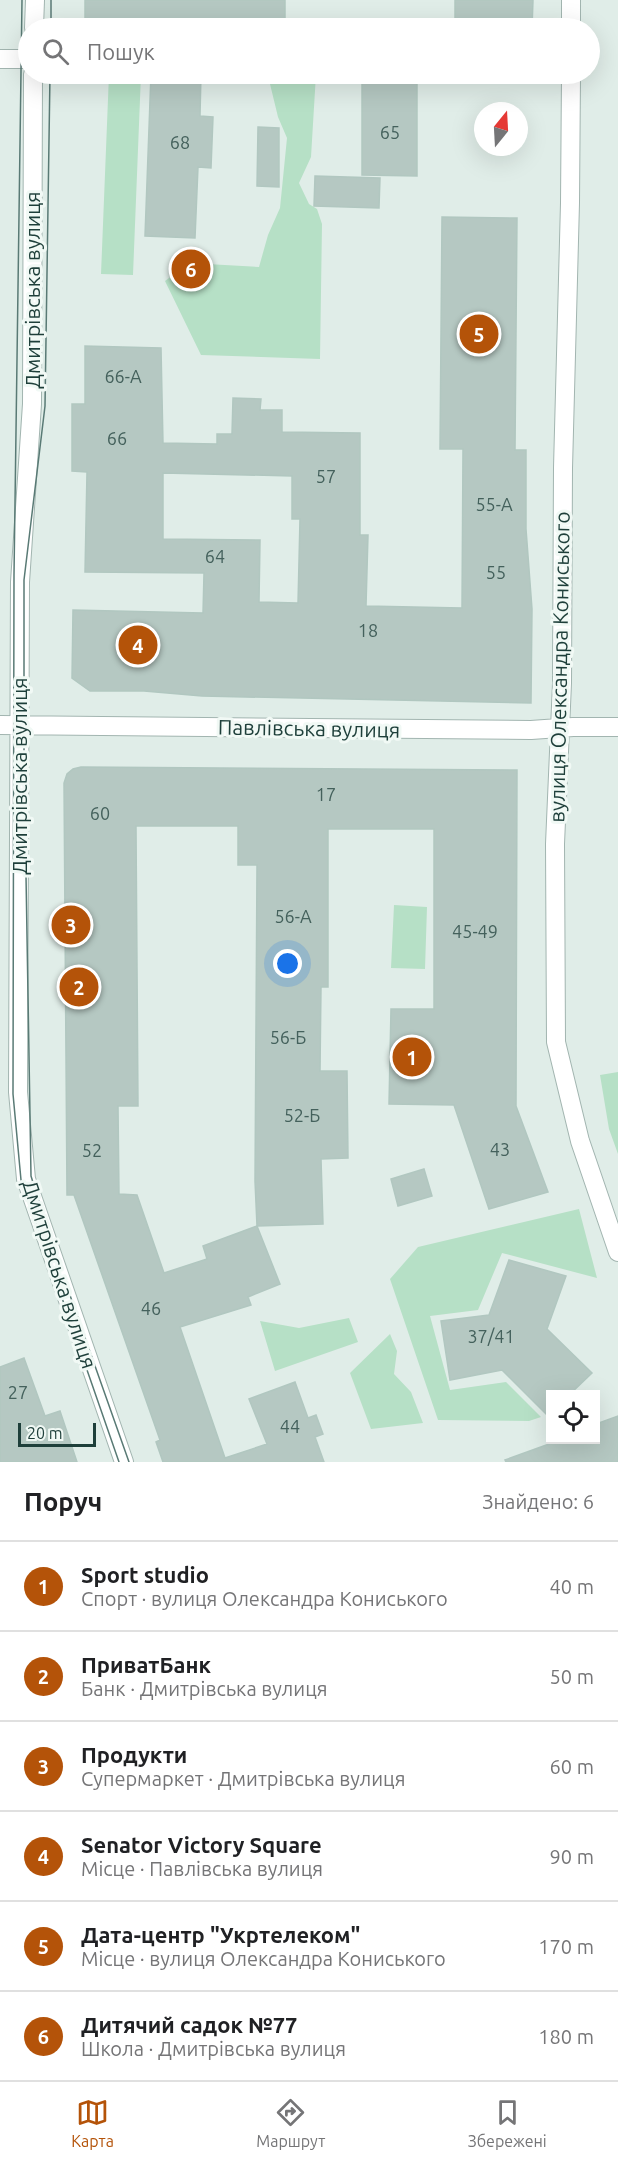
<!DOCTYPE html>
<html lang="uk">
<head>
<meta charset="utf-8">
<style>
  :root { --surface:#fff; --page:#f6f6f6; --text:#202124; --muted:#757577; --line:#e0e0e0; --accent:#b45309 }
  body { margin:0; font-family:Ubuntu,sans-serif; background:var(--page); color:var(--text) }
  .controls { position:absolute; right:18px; bottom:18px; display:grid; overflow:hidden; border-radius:0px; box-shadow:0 6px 24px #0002 }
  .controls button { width:54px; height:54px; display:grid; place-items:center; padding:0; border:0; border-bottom:2px solid var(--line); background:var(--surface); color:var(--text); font:30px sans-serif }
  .compass { position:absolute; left:474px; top:102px; width:54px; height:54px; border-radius:50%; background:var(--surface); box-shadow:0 6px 24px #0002; rotate:18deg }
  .scale { position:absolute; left:18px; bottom:15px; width:78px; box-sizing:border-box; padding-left:6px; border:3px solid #1e3f3a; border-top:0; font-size:16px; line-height:21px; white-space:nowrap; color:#1e3f3a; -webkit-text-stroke:4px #f1f9f5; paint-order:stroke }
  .you { position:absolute; left:288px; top:964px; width:21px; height:21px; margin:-15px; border:4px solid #fff; border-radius:50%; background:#1a73e8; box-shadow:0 0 0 9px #1a73e833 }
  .badge { display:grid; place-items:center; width:39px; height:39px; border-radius:50%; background:var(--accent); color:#fff; font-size:20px; font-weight:700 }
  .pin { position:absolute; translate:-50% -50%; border:3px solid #fff; box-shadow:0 2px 6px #0006 }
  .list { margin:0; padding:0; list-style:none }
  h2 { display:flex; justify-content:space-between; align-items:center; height:78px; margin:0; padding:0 24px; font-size:26px }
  h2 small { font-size:20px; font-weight:400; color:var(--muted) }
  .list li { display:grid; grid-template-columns:39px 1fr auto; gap:18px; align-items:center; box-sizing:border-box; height:90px; padding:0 24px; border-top:2px solid var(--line) }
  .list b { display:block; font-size:22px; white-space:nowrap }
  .list p { margin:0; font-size:20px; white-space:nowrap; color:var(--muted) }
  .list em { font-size:20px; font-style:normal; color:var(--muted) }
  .icon { flex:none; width:33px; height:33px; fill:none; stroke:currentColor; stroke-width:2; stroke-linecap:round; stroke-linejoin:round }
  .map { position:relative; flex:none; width:618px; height:1462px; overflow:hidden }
  .search { position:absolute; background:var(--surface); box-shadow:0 6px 24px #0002; left:18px; right:18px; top:18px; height:66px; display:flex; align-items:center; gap:15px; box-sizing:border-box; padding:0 21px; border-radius:33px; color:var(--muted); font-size:22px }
  .sheet { height:618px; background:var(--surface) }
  nav { display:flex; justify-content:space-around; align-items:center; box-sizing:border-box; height:84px; border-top:2px solid var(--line); background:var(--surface); font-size:16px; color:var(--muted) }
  nav a { display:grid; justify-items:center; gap:3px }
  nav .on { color:var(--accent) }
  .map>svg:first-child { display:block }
  .green { fill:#b6e0c6 }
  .building { fill:#b5c8c2; stroke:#b1c7c0; stroke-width:1.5; fill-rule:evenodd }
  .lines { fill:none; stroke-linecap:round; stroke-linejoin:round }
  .minor-casing { stroke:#a2b5b0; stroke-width:20 }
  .minor { stroke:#fff; stroke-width:18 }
  .tram { stroke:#597a75; stroke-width:1.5 }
  .labels { text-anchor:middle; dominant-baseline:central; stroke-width:6; stroke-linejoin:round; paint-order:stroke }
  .number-label { font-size:18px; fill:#44615c }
  .street-label { font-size:21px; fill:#1e3f3a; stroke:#f1f9f5 }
</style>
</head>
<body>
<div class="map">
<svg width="618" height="1462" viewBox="0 0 618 1462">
  <rect width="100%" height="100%" fill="#e0ede8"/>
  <path class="green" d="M 109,74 L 141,74 L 133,275 L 101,274 Z
    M 271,74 L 316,74 L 311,157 L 299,183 L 309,204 L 317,209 L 322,224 L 320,359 L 201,355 L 165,281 L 189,263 L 259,267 L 268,235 L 280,208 L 287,138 L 278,117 L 270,84 Z
    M 394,905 L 427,907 L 425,969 L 391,968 Z
    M 618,1072 L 618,1154 L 609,1129 L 600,1075 Z
    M 579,1209 L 597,1278 L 502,1253 L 478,1310 L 430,1316 L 450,1390 L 506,1382 L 541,1417 L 529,1421 L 438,1420 L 390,1279 L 418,1247 Z
    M 349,1318 L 358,1342 L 275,1371 L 260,1321 L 299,1328 Z
    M 390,1334 L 397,1351 L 394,1374 L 411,1392 L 423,1423 L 371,1429 L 350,1373 Z"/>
  <path class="building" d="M 85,0 L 285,0 L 285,20 L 253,20 L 253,28 L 85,28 Z
    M 455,0 L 533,0 L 532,28 L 455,28 Z
    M 151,74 L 201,74 L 200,116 L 213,117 L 211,168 L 198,167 L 195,238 L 145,236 Z
    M 362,74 L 417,74 L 417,176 L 362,175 Z
    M 258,127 L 279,128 L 279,187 L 257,186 Z
    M 315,176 L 380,178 L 379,208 L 314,206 Z
    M 442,217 L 517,218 L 515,450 L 526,450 L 526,529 L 532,609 L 531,703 L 202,696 L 144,691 L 90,691 L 72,678 L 73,610 L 203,613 L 204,573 L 85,572 L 87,472 L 72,471 L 72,404 L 85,404 L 85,346 L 161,348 L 163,443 L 217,444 L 217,434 L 232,434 L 233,398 L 261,399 L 260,410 L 282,410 L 282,432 L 360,433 L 360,535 L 368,535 L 366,606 L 462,608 L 463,449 L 440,449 ZM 163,473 L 292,476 L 292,519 L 300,519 L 298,603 L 259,602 L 260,540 L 163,539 Z
    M 81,767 L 517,770 L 516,1106 L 548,1192 L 489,1209 L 454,1105 L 389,1104 L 391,1009 L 434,1009 L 434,829 L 328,829 L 328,987 L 321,987 L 320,1071 L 347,1071 L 348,1158 L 321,1159 L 323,1224 L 257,1226 L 280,1284 L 248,1297 L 251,1305 L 180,1327 L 225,1458 L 267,1444 L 249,1399 L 295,1382 L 308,1418 L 316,1415 L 323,1434 L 315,1437 L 324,1462 L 163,1462 L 156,1442 L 160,1440 L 74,1195 L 67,1195 L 64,783 L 67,774 L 73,769 ZM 136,826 L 238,826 L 238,865 L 257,865 L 255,1181 L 257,1226 L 203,1246 L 207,1259 L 164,1273 L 137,1195 L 119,1194 L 118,1106 L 138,1106 Z
    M 424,1169 L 432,1196 L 398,1206 L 391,1179 Z
    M 509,1260 L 566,1276 L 547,1329 L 592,1373 L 569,1395 L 550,1395 L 550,1418 L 502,1370 L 450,1380 L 441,1321 L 489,1315 Z
    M 24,1358 L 45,1416 L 60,1411 L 77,1462 L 0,1462 L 0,1367 Z
    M 618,1416 L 618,1462 L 506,1462 L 505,1460 L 560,1440 L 596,1440 L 596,1424 Z"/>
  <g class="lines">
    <defs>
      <path id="minor" d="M 34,28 L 35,0
        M 571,28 L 571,0
        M 0,59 L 28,59
        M 33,74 L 32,404 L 20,582 L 18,1092 L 26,1179 L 124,1462
        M 571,74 L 570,203 L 563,468 L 562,683 L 555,844 L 556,1042 L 580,1141 L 618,1252
        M 0,725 L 531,730 L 573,727 L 618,727"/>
    </defs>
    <use href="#minor" class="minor-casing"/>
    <use href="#minor" class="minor"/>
    <path class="tram" d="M 22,0 L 14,575 L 13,1094 L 21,1180 L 119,1462
      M 51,28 L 51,0
      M 50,74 L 45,406 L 24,580 L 24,755 L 31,1176 L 53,1247
      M 66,1284 L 129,1462"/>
  </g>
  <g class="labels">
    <g class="number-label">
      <text x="390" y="132">65</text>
      <text x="180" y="142">68</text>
      <text x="123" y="376">66-А</text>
      <text x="117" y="438">66</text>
      <text x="326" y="476">57</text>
      <text x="494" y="504">55-А</text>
      <text x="215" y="556">64</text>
      <text x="496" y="572">55</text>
      <text x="368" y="630">18</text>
      <text x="326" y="794">17</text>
      <text x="100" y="813">60</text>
      <text x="293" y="916">56-А</text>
      <text x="475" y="931">45-49</text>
      <text x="288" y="1037">56-Б</text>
      <text x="302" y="1115">52-Б</text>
      <text x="500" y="1149">43</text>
      <text x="92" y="1150">52</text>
      <text x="151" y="1308">46</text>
      <text x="491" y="1336">37/41</text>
      <text x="18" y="1392">27</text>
      <text x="290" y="1426">44</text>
    </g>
    <g class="street-label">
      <text transform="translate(32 290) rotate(-90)">Дмитрівська вулиця</text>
      <text transform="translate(559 667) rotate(-89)">вулиця Олександра Кониського</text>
      <text transform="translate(309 728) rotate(1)">Павлівська вулиця</text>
      <text transform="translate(19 776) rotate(-90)">Дмитрівська вулиця</text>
      <text transform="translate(60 1274) rotate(72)">Дмитрівська вулиця</text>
    </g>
  </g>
</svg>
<div class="controls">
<button><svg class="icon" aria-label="locate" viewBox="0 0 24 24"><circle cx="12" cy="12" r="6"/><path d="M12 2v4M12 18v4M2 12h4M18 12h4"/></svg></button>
</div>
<svg class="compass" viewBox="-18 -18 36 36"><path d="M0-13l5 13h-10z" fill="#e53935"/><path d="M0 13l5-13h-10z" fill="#757577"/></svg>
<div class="scale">20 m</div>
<div class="you"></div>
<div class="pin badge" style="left:412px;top:1057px">1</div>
<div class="pin badge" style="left:79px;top:987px">2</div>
<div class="pin badge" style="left:71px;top:925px">3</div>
<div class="pin badge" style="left:138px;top:645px">4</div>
<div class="pin badge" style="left:479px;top:334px">5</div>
<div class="pin badge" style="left:191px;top:269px">6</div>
<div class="search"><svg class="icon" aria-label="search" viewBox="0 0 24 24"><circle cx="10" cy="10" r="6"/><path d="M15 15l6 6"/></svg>Пошук</div>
</div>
<section class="sheet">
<h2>Поруч<small>Знайдено: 6</small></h2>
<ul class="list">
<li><span class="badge">1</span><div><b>Sport studio</b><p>Спорт · вулиця Олександра Кониського</p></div><em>40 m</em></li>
<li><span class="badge">2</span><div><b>ПриватБанк</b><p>Банк · Дмитрівська вулиця</p></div><em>50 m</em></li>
<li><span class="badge">3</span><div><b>Продукти</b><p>Супермаркет · Дмитрівська вулиця</p></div><em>60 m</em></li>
<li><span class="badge">4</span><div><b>Senator Victory Square</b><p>Місце · Павлівська вулиця</p></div><em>90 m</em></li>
<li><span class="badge">5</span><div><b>Дата-центр &quot;Укртелеком&quot;</b><p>Місце · вулиця Олександра Кониського</p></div><em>170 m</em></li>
<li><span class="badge">6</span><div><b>Дитячий садок №77</b><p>Школа · Дмитрівська вулиця</p></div><em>180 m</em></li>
</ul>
</section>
<nav>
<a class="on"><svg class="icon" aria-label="map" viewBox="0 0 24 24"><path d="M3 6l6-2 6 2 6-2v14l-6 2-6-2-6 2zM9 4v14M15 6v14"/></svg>Карта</a>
<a><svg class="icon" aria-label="directions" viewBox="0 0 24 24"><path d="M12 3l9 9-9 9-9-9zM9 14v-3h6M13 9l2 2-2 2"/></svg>Маршрут</a>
<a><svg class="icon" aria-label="saved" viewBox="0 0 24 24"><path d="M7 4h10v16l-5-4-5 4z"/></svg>Збережені</a>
</nav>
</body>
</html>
